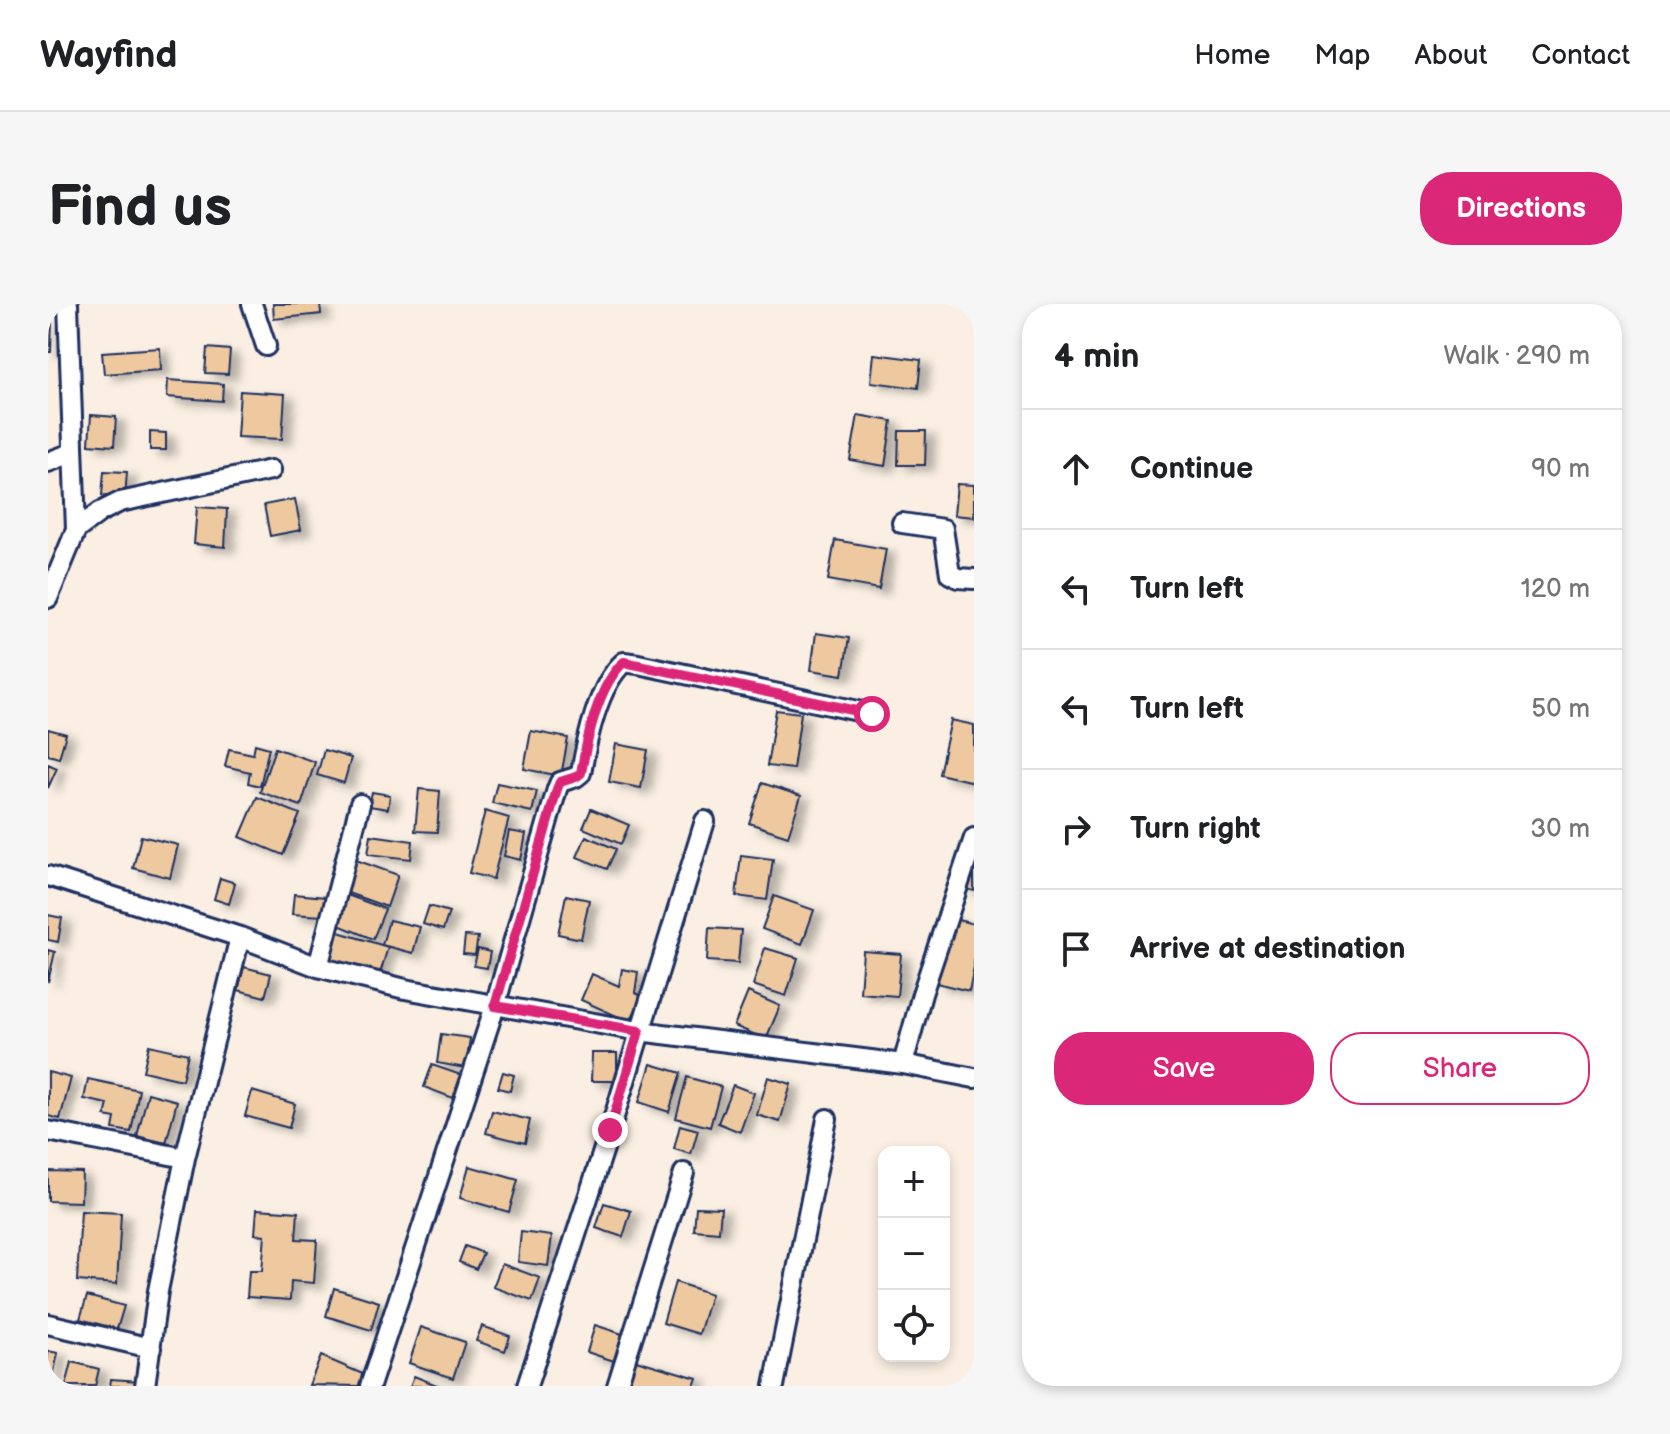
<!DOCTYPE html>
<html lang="en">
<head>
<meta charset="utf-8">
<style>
  :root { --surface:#fff; --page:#f6f6f6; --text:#202124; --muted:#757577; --line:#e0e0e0; --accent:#db2777 }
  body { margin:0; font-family:"Balsamiq Sans",sans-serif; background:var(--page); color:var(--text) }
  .controls { position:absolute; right:24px; bottom:24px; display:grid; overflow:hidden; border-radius:16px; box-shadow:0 4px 12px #0003 }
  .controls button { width:72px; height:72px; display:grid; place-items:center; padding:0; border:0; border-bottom:2px solid var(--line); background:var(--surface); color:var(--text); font:40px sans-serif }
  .stop { position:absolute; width:24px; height:24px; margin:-18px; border:6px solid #db2777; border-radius:50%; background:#fff }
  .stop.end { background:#db2777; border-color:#fff; box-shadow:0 2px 8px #0008 }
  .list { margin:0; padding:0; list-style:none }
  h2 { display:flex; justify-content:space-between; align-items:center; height:104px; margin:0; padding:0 32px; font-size:34px }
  h2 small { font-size:26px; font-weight:400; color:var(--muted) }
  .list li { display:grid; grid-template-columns:52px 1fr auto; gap:24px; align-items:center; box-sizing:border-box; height:120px; padding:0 32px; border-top:2px solid var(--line) }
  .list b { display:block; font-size:30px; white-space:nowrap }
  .list em { font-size:26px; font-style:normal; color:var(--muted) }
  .actions { display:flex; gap:16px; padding:24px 32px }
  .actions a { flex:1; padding:18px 0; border:2px solid var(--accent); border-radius:32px; text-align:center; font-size:28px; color:var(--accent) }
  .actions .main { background:var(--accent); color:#fff }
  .icon { flex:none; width:44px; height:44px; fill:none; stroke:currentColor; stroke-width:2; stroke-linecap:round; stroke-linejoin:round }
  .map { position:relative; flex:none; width:926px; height:1082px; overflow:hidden; border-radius:32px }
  header { display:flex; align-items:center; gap:48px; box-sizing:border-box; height:112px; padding:0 40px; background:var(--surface); border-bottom:2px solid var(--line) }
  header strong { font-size:38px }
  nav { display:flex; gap:44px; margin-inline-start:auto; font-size:28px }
  .intro { display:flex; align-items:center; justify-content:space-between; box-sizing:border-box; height:192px; padding:0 48px }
  h1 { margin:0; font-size:56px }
  .button { padding:20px 36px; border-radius:32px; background:var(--accent); color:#fff; font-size:28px; font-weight:700 }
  main { display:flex; gap:48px; padding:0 48px }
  aside { flex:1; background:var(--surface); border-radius:32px; box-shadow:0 4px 12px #0003 }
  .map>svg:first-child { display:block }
  .building { fill:#eec99f; stroke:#1b2f5e; stroke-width:2; filter:url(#shadow) }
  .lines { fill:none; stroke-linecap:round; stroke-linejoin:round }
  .street-casing { stroke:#1b2f5e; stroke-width:24 }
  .street { stroke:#fff; stroke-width:18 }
  .route { stroke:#db2777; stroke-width:10 }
</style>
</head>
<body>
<header>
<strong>Wayfind</strong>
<nav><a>Home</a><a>Map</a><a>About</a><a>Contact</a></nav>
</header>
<div class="intro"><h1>Find us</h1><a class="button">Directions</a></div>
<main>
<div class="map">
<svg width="926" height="1082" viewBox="0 0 926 1082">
  <defs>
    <filter id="shadow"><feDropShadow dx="9" dy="5" stdDeviation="4" flood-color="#0004"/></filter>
  </defs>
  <rect width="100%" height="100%" fill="#faefe2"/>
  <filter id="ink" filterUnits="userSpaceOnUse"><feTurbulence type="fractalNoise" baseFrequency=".0125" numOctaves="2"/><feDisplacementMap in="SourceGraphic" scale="16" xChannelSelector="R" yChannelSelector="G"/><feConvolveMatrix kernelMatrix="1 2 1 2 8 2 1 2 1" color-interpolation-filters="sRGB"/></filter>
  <g filter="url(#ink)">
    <path class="building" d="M 225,0 L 272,0 L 273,10 L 226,15 Z
      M 0,17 L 4,17 L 3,48 L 0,48 Z
      M 112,44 L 113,66 L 56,70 L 54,48 Z
      M 159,44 L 182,46 L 180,70 L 157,69 Z
      M 826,50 L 873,56 L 870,84 L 823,78 Z
      M 120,76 L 175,80 L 174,97 L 119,93 Z
      M 192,87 L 237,90 L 234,135 L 189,133 Z
      M 43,111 L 68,113 L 66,142 L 41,140 Z
      M 810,111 L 844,117 L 837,162 L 802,156 Z
      M 851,127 L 878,127 L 877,161 L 850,161 Z
      M 102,128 L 118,129 L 118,146 L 102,146 Z
      M 56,167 L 79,168 L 77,193 L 54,191 Z
      M 909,180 L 926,181 L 926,213 L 906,211 Z
      M 247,195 L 253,226 L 222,232 L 216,201 Z
      M 149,203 L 179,205 L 177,243 L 146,240 Z
      M 787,236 L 838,245 L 831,285 L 780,276 Z
      M 768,329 L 801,334 L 795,371 L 763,366 Z
      M 728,406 L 753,409 L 745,465 L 719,462 Z
      M 903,416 L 926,421 L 926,478 L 891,470 Z
      M 0,425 L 18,430 L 11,454 L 0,451 Z
      M 483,427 L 520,434 L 513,472 L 476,465 Z
      M 207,440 L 221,444 L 212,482 L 200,479 L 202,468 L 177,462 L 181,445 L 205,450 Z
      M 568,440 L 600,446 L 593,484 L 561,478 Z
      M 227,444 L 267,458 L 253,502 L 212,488 Z
      M 276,446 L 303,454 L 296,479 L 269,471 Z
      M 0,460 L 9,464 L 0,484 Z
      M 449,479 L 489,487 L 484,508 L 444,499 Z
      M 714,479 L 753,492 L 740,532 L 701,519 Z
      M 371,485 L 392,487 L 389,528 L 367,527 Z
      M 324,488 L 342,491 L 340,505 L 321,502 Z
      M 209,493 L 252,510 L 235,551 L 192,533 Z
      M 543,505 L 581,521 L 573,540 L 535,524 Z
      M 437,507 L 461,514 L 445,575 L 421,569 Z
      M 461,527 L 478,530 L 473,556 L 456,552 Z
      M 323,531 L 365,537 L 363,555 L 320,550 Z
      M 93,532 L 130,541 L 122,574 L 85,564 Z
      M 538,532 L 568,545 L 559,565 L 529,553 Z
      M 693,551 L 725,555 L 719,596 L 688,592 Z
      M 308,556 L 350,571 L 339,603 L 297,588 Z
      M 926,556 L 926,587 L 916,584 Z
      M 172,574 L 187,579 L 181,600 L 166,595 Z
      M 246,590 L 277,593 L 275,612 L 244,610 Z
      M 299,591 L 337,605 L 325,635 L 288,620 Z
      M 518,591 L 541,596 L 533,635 L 510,630 Z
      M 726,592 L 766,606 L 754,640 L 714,625 Z
      M 381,602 L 401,608 L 395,626 L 375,620 Z
      M 0,611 L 14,614 L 10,638 L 0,636 Z
      M 902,614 L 926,620 L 926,663 L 921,687 L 888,679 Z
      M 341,616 L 372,623 L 365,649 L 334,641 Z
      M 661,624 L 693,626 L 690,659 L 659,657 Z
      M 287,627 L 340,643 L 331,673 L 278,656 Z
      M 417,632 L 430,633 L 427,651 L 415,650 Z
      M 717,644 L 750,654 L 738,692 L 705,681 Z
      M 430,645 L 442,648 L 439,664 L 426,662 Z
      M 0,646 L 7,648 L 0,678 Z
      M 815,647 L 853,650 L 849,692 L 812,689 Z
      M 196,663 L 223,670 L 217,693 L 190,686 Z
      M 574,665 L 590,668 L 587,689 L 594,692 L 582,718 L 533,696 L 544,670 L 571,682 Z
      M 700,688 L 732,702 L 718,735 L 686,722 Z
      M 393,730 L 422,734 L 418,764 L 389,759 Z
      M 101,741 L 140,750 L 134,776 L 95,767 Z
      M 544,749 L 569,749 L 569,777 L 543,777 Z
      M 603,760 L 633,769 L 621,808 L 591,798 Z
      M 384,761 L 413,771 L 405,794 L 376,783 Z
      M 0,768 L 23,774 L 12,815 L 0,812 Z
      M 455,768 L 466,771 L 462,787 L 450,784 Z
      M 639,773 L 673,783 L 662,823 L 628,814 Z
      M 720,773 L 743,780 L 732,818 L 709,811 Z
      M 40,775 L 91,786 L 83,828 L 65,825 L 67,814 L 57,812 L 60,800 L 36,795 Z
      M 685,781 L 706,789 L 692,828 L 670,819 Z
      M 204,787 L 247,800 L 241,824 L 197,812 Z
      M 100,789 L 129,797 L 118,839 L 89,832 Z
      M 444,807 L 482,816 L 477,839 L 438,829 Z
      M 632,821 L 650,826 L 643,850 L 626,845 Z
      M 421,862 L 470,876 L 461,908 L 412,894 Z
      M 0,867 L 34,868 L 33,898 L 0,897 Z
      M 556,899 L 583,907 L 575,933 L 548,924 Z
      M 648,903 L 673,904 L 671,928 L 646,926 Z
      M 209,905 L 250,908 L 248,935 L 269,936 L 266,979 L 243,977 L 242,996 L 199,993 L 201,967 L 214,967 L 217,931 L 207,930 Z
      M 33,907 L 73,909 L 69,980 L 29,977 Z
      M 473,928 L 504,932 L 500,962 L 470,958 Z
      M 417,942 L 435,949 L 428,965 L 411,958 Z
      M 454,960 L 492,974 L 484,997 L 445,983 Z
      M 627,978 L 663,990 L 651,1030 L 615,1019 Z
      M 286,984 L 331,998 L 323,1026 L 278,1012 Z
      M 39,992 L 76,1002 L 69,1025 L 32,1015 Z
      M 547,1021 L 574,1030 L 566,1057 L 539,1048 Z
      M 434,1022 L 462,1032 L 457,1047 L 428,1037 Z
      M 373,1023 L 417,1038 L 405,1074 L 361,1059 Z
      M 0,1047 L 10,1049 L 3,1082 L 0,1082 Z
      M 273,1052 L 317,1071 L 312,1082 L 261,1081 Z
      M 588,1056 L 649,1074 L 646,1082 L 580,1082 Z
      M 24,1058 L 51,1065 L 47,1082 L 18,1082 Z
      M 366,1072 L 391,1082 L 362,1082 Z
      M 63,1075 L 92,1077 L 91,1082 L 62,1082 Z"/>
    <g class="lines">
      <defs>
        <path id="street" d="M 204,0 L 218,42
          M 0,158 L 24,149
          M 854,219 L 895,225 L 902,270 L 910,274 L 926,275
          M 28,226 L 52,208 L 72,198 L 223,166
          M 0,294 L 28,226 L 20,0
          M 0,572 L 192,633 L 270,663 L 357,685 L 591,727 L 855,760 L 926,774
          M 270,663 L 312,500
          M 855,760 L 874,690 L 926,534
          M 0,827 L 137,854
          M 0,1020 L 103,1044
          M 97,1082 L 110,987 L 137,854 L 192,633
          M 322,1082 L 447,702 L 509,485 L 512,478 L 528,473 L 533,469 C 539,435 550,381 576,358 L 590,360 L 824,410
          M 479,1082 L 562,826 L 657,517
          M 569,1082 L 636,869
          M 726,1082 L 779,815"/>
      </defs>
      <use href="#street" class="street-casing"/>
      <use href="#street" class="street"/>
    </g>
  </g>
  <g class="lines" filter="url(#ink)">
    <path class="route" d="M 562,826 L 591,727 L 447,702 L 509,485 L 512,478 L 528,473 L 533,469 C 539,435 550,381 576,358 L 824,410"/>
  </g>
</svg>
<div class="controls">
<button>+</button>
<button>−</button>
<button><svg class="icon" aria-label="locate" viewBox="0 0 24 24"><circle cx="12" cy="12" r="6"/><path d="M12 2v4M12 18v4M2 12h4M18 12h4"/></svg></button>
</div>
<div class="stop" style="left:824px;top:410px"></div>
<div class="stop end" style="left:562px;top:826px"></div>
</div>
<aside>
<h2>4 min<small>Walk · 290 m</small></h2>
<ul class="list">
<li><svg class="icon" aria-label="ahead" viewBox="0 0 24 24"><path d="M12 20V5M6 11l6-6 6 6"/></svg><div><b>Continue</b></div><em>90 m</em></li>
<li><svg class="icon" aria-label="left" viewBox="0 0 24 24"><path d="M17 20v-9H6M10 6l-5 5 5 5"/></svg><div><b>Turn left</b></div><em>120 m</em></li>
<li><svg class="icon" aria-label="left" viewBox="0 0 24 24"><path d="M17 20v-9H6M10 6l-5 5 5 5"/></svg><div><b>Turn left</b></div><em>50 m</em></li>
<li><svg class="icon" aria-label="right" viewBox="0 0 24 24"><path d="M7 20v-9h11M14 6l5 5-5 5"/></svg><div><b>Turn right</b></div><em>30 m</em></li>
<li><svg class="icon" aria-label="arrive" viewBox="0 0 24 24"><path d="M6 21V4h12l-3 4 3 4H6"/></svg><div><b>Arrive at destination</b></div></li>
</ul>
<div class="actions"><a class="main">Save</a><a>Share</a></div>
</aside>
</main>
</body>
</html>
